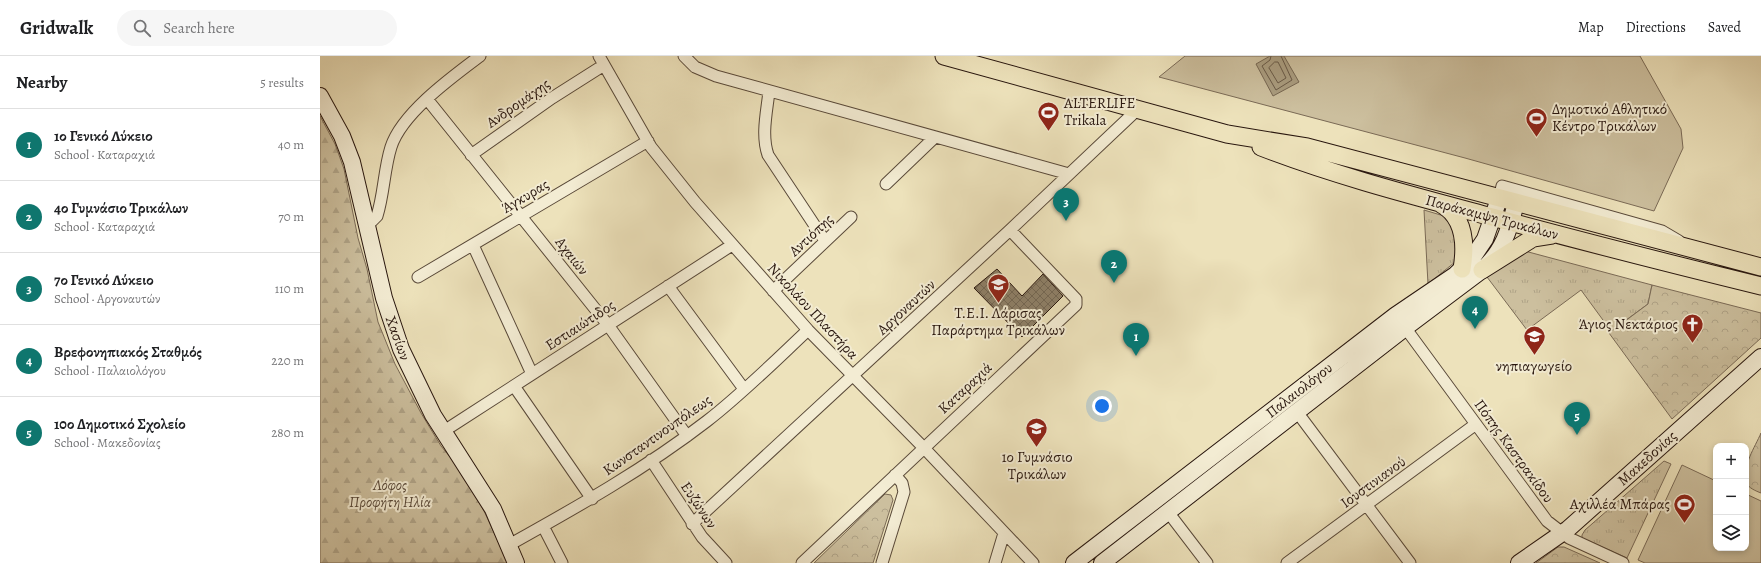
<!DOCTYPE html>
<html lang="en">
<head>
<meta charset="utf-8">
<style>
  :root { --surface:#fff; --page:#f6f6f6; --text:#202124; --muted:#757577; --line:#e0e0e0; --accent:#0f766e }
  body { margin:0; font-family:Alegreya,serif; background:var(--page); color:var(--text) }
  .controls { position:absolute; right:12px; bottom:12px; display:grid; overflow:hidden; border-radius:8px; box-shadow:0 2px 6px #0003 }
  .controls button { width:36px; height:36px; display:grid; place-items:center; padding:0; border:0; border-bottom:1px solid var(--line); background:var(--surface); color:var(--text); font:20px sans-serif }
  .you { position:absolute; left:782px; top:350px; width:14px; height:14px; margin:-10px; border:3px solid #fff; border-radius:50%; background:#1a73e8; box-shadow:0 0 0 6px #1a73e833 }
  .badge { display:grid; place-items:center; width:26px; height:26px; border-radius:50%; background:var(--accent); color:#fff; font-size:13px; font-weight:700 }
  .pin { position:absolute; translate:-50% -33px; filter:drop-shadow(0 1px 2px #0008) }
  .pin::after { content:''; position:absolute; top:21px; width:14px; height:12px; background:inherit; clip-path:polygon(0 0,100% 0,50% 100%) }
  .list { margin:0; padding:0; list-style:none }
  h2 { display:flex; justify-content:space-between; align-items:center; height:52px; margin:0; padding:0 16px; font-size:17px }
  h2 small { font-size:13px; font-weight:400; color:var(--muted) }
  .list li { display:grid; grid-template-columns:26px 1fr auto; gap:12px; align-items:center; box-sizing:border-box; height:72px; padding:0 16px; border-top:1px solid var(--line) }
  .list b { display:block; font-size:15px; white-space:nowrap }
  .list p { margin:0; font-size:13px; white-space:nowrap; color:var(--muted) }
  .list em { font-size:13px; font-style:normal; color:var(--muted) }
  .icon { flex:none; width:22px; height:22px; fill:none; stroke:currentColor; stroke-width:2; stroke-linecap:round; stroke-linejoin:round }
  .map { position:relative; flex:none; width:1441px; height:507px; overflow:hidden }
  header { display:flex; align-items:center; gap:24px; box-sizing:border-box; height:56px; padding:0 20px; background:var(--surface); border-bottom:1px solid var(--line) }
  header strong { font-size:19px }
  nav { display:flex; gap:22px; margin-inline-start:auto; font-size:14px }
  .search { width:280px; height:36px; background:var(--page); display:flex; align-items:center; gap:10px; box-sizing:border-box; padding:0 14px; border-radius:22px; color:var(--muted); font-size:15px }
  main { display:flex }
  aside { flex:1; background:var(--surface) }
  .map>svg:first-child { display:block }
  .grass { fill:url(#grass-tufts); stroke:#7a6a56 }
  .forest { fill:url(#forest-firs); stroke:#7a6a56 }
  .park { fill:url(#park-crowns); stroke:#7a6a56 }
  .garden { fill:#ccbf9e; stroke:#7a6a56 }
  .water { fill:#aa9d80; stroke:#766752 }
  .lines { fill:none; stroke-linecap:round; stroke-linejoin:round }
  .shore { stroke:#695a47; stroke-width:1 }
  .building { fill:url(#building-cross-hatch); stroke:#28160e }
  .street-casing { stroke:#594939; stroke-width:13 }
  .secondary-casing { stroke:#28160e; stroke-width:18 }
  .primary-casing { stroke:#28160e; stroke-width:19 }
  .street { stroke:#f3ecd3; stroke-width:11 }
  .secondary { stroke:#f3ecd3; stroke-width:16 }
  .primary { stroke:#ede2bb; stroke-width:17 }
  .labels { text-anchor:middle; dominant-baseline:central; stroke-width:4; stroke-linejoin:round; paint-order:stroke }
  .street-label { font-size:15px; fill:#28160e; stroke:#f3ecd3 }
  .poi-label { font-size:15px; fill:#28160e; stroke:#f3ecd3 }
  .park-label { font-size:15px; font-style:italic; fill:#594939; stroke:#f3ecd3 }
</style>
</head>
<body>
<header>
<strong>Gridwalk</strong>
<div class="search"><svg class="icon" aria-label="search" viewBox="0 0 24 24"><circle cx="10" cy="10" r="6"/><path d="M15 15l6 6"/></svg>Search here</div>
<nav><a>Map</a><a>Directions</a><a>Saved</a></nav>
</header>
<main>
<aside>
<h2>Nearby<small>5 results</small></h2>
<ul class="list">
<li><span class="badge">1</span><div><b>1ο Γενικό Λύκειο</b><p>School · Καταραχιά</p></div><em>40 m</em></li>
<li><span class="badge">2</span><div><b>4ο Γυμνάσιο Τρικάλων</b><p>School · Καταραχιά</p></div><em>70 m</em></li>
<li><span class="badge">3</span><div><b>7ο Γενικό Λύκειο</b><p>School · Αργοναυτών</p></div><em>110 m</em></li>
<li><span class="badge">4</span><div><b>Βρεφονηπιακός Σταθμός</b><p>School · Παλαιολόγου</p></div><em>220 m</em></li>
<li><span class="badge">5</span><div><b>10ο Δημοτικό Σχολείο</b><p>School · Μακεδονίας</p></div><em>280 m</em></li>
</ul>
</aside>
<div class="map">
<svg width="1441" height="507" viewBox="0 0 1441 507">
  <defs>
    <pattern id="grass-tufts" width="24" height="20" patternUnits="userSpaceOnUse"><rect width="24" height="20" fill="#ccbf9e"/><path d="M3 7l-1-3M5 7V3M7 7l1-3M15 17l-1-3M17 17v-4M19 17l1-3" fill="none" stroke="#afa387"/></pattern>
    <pattern id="forest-firs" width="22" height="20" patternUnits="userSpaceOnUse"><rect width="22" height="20" fill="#ccbf9e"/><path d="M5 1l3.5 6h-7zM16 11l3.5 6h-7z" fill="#afa387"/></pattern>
    <pattern id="park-crowns" width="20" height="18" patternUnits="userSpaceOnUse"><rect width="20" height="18" fill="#ccbf9e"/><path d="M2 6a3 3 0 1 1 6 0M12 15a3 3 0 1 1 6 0" fill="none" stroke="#afa387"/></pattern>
    <pattern id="building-cross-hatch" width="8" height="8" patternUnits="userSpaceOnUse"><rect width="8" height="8" fill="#8e8068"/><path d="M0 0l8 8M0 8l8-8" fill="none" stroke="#746854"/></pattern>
  </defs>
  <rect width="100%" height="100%" fill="#ede2bb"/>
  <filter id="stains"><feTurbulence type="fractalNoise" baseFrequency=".005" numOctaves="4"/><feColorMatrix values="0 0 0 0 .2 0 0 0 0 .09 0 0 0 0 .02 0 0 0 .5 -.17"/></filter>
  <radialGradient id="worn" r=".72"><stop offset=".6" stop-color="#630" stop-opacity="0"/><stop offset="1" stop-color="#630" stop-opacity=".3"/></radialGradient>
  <path class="grass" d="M 1104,154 L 1124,160 L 1138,175 L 1135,206 L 1108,228 Z
    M 1201,194 L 1332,229 L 1328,248 L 1291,275 L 1261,234 L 1207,274 L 1167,221 Z
    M 1344,405 L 1351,408 L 1307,502 L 1262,482 L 1262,479 L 1265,474 Z"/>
  <path class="forest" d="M 0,60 L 15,88 L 24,113 L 38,182 L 47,213 L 58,266 L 75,308 L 101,357 L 121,390 L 140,413 L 164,455 L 188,507 L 0,507 Z"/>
  <path class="park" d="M 1332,229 L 1441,257 L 1441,282 L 1352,363 L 1289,277 L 1328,248 Z
    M 1441,377 L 1441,437 C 1436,435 1428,432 1426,426 C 1422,410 1435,391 1441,377 Z
    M 565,438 L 571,439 L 573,444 L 553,507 L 494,507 Z
    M 1238,491 L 1244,491 L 1280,507 L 1216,507 Z"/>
  <path class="garden" d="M 865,0 L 1320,0 L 1361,73 L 1363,92 L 1334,155 L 1145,102 L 839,21 Z
    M 1362,409 L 1396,425 L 1396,492 L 1426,492 L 1426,438 L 1441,445 L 1441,507 L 1325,507 L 1318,504 Z"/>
  <path class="water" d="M 950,0 L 964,0 L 979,26 L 953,40 L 936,8 Z"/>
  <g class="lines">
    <path class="shore" d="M 951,0 L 950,4 L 942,10 L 956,34 L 972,24 L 961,0
      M 955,6 L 958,6 L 966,22 L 958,27 L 949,12 Z"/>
  </g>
  <path class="building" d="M 677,213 L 702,240 L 723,218 L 743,240 L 702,281 L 654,232 Z"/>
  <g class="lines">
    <defs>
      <path id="street" d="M 279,0 L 331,91 L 375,146 L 488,274 L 604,392 L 713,507
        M 364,0 L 375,11 L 396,20 L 749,118
        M 449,35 C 447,55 441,79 448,99 L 505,185
        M 107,43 L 288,269 L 367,380
        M 151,99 L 232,42 L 284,9
        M 566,128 L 615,81
        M 1179,143 L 1182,130 L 1342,175 L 1359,185
        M 46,166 L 52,165 L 57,160 C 64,138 64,113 71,91 C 82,57 132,21 160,0
        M 153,189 L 212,318
        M 98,221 L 328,85
        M 348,230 L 424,333
        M 453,235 L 531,161
        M 1081,266 L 1227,465 L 1249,482 L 1303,507
        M 194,330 L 272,443
        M 977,356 L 1090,507
        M 124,375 L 412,189
        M 331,404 L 382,481 L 406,507
        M 848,456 L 887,507
        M 372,468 L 690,174 L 818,53
        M 223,470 L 242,507
        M 189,489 C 257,451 325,413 387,365 C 422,338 455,305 488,274
        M 482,507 L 756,249 L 756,243 L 690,174
        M 562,507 L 584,436 L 582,427 L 575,419
        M 675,507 L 684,477
        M 967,507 L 1156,368"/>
      <path id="secondary" d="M 0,40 L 22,80 L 32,106 L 64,242 L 81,293 L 113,359 L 173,453 L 196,507
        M 754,507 L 1076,259 L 1135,219 L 1151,204 L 1165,183 L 1179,143
        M 782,507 L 1085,272 L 1162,214 C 1184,194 1189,174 1196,147
        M 1199,507 L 1248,473 L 1441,301"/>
      <path id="primary" d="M 624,0 L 907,78 L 987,91 L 1441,211
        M 941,91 C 1016,120 1094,140 1172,161 C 1261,185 1351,208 1441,230
        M 1121,148 C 1145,161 1146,189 1142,213
        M 1162,214 L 1213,182 L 1232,179"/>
    </defs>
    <use href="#street" class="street-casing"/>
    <use href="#secondary" class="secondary-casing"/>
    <use href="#primary" class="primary-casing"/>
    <use href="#street" class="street"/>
    <use href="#secondary" class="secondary"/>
    <use href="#primary" class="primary"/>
  </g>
  <defs>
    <symbol id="stadium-pin" viewBox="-11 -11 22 30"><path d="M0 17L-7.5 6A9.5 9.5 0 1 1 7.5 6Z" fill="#8f2418" stroke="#f3ecd3"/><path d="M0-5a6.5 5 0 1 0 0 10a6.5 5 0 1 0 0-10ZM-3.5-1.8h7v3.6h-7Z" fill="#fff"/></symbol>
    <symbol id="school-pin" viewBox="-11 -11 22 30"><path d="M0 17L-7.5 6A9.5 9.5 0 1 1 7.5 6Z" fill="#8f2418" stroke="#f3ecd3"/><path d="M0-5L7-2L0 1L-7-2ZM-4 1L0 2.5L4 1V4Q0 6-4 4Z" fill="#fff"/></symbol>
    <symbol id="church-pin" viewBox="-11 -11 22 30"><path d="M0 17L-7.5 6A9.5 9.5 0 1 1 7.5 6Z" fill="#8f2418" stroke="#f3ecd3"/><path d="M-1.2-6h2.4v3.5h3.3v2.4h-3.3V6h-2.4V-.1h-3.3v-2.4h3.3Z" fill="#fff"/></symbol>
  </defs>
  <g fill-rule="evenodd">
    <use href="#stadium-pin" x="716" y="44" width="25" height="34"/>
    <use href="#stadium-pin" x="1204" y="50" width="25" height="34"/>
    <use href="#school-pin" x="666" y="216" width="25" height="34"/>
    <use href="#church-pin" x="1360" y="256" width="25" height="34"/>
    <use href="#school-pin" x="1202" y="268" width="25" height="34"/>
    <use href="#school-pin" x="704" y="360" width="25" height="34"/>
    <use href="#stadium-pin" x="1352" y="436" width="25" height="34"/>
  </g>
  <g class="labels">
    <g class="street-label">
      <text transform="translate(198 47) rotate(-35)">Ανδρομάχης</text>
      <text transform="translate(205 140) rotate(-31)">Άγκυρας</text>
      <text transform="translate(1172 161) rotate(15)">Παράκαμψη Τρικάλων</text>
      <text transform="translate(491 179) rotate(-43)">Αντιόπης</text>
      <text transform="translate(252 200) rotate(52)">Αχαιών</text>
      <text transform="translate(586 251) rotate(-43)">Αργοναυτών</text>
      <text transform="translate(493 255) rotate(47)">Νικολάου Πλαστήρα</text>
      <text transform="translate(260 269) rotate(-33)">Εστιαιώτιδος</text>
      <text transform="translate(78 282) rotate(70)">Χασίων</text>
      <text transform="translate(645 332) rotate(-43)">Καταραχιά</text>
      <text transform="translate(979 334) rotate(-38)">Παλαιολόγου</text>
      <text transform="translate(337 379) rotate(-35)">Κωνσταντινουπόλεως</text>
      <text transform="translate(1194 395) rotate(54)">Πόπης Καστρακίδου</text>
      <text transform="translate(1327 402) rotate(-42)">Μακεδονίας</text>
      <text transform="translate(1053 426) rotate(-36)">Ιουστινιανού</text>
      <text transform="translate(379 449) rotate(56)">Ευζώνων</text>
    </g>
    <g class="poi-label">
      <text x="744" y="47" text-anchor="start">ALTERLIFE<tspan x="744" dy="17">Trikala</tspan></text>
      <text x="1232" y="53" text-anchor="start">Δημοτικό Αθλητικό<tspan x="1232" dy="17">Κέντρο Τρικάλων</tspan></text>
      <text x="678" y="257">Τ.Ε.Ι. Λάρισας<tspan x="678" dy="17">Παράρτημα Τρικάλων</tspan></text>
      <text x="1358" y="268" text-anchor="end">Άγιος Νεκτάριος</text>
      <text x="1214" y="310">νηπιαγωγείο</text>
      <text x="717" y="401">1ο Γυμνάσιο<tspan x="717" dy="17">Τρικάλων</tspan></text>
      <text x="1350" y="448" text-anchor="end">Αχιλλέα Μπάρας</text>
    </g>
    <g class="park-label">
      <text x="70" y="429">Λόφος<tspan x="70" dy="17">Προφήτη Ηλία</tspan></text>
    </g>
  </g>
  <rect width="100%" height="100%" filter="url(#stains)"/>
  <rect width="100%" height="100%" fill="url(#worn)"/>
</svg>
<div class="controls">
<button>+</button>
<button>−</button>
<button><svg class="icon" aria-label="layers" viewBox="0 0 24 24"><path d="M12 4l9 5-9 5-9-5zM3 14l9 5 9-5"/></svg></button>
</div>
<div class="you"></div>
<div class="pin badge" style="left:816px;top:300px">1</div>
<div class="pin badge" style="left:794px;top:227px">2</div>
<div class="pin badge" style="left:746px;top:165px">3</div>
<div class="pin badge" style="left:1155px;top:273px">4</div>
<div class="pin badge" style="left:1257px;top:379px">5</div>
</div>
</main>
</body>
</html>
